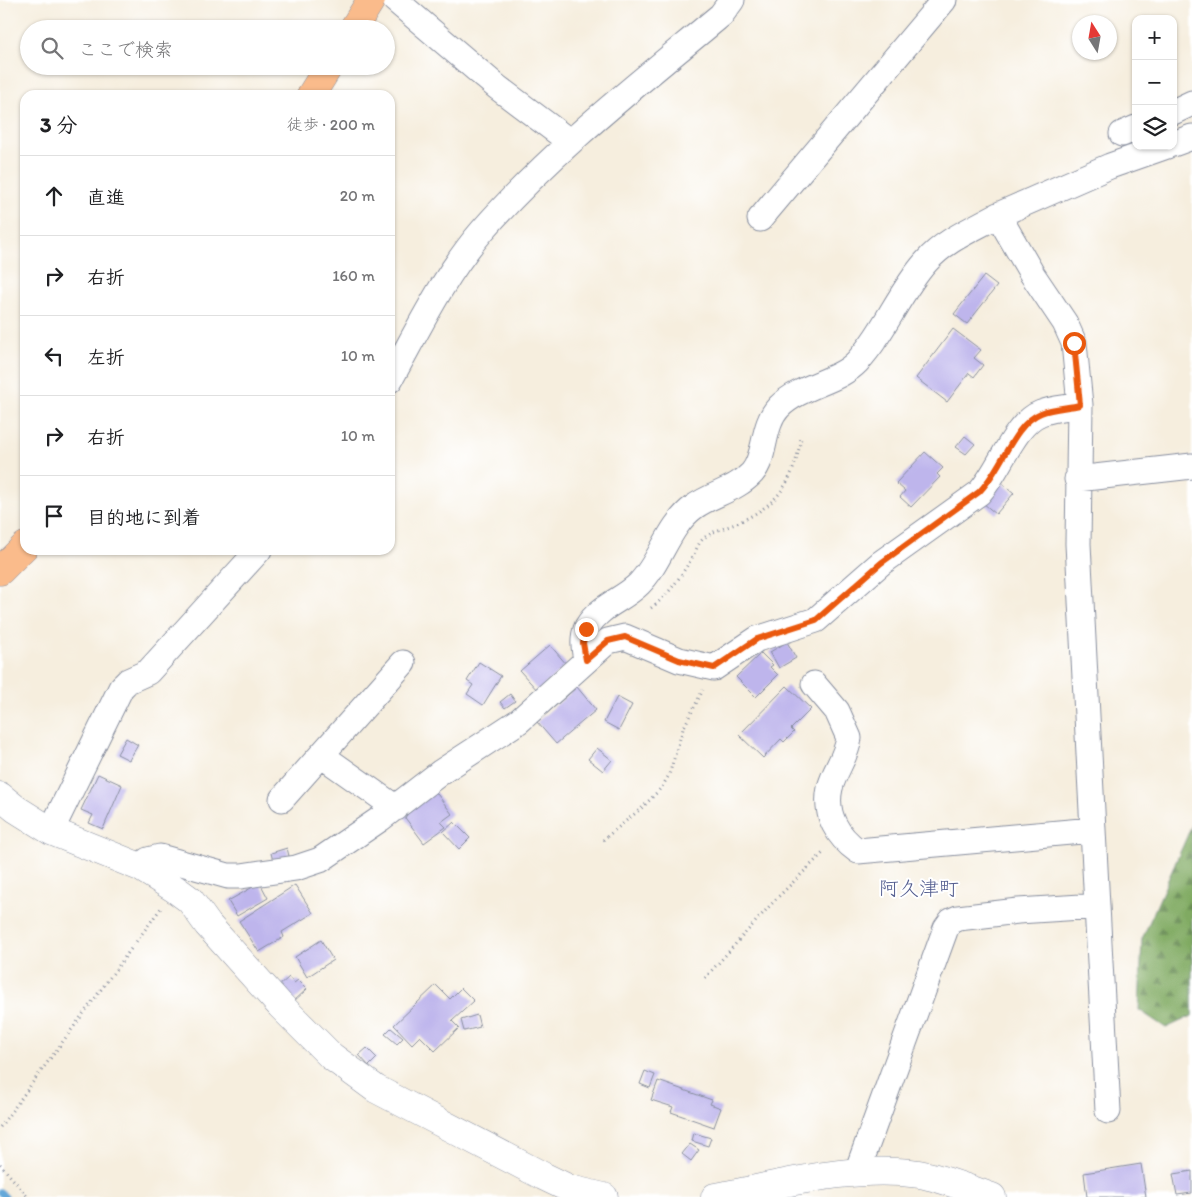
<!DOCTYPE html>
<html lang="ja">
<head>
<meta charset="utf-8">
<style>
  :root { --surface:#fff; --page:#f2f2f2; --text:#202124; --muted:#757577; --line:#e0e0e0 }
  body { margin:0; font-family:Itim,"Klee One",sans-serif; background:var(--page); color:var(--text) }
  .controls { position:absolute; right:15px; top:15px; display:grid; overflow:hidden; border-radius:10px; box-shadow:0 1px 4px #0004 }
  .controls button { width:45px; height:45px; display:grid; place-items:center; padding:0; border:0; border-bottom:1px solid var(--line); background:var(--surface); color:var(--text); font:25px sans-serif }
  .compass { position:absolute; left:1072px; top:15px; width:45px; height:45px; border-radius:50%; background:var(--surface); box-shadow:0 1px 4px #0004; rotate:349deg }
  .stop { position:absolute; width:15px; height:15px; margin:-11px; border:4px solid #ea580c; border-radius:50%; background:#fff }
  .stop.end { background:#ea580c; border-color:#fff; box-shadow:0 1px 5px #0008 }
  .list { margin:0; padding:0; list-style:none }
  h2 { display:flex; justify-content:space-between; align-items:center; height:65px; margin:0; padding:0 20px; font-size:21px }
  h2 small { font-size:16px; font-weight:400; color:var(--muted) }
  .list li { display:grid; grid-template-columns:32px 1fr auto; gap:15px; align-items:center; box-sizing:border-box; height:80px; padding:0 20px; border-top:1px solid var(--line) }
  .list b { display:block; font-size:19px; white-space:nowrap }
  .list em { font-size:16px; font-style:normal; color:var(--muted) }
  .icon { flex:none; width:28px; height:28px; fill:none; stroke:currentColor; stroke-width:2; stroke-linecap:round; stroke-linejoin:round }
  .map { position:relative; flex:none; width:1192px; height:1197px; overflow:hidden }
  .search { position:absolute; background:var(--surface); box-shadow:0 1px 4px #0004; left:20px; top:20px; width:375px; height:55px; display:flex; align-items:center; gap:12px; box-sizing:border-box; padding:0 18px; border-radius:28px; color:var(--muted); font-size:19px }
  .panel { position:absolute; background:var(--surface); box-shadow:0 1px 4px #0004; left:20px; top:90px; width:375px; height:465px; border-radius:15px }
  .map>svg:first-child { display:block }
  .forest { fill:url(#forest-firs); stroke:#4e6c60 }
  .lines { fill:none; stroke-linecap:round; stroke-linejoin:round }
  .stream { stroke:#64a8d9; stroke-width:7 }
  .building { fill:#beb5ec }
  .minor-casing { stroke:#888e9e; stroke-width:27 }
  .tertiary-casing { stroke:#888e9e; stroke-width:29 }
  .primary-casing { stroke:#888e9e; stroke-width:29 }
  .path { stroke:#888e9e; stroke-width:3; stroke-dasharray:1 4; stroke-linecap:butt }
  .minor { stroke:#fff; stroke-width:25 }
  .tertiary { stroke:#fff; stroke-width:28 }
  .primary { stroke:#fabb8b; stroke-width:28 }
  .route { stroke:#ea580c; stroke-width:6 }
  .labels { text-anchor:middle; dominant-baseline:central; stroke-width:4; stroke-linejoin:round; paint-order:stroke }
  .quarter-label { font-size:20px; fill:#545e90; stroke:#fff }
</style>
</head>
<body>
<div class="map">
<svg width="1192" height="1197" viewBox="0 0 1192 1197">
  <defs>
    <pattern id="forest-firs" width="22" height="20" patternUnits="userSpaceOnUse" patternTransform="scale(1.25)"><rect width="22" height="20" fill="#80aa62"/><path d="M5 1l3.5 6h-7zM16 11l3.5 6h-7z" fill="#688b54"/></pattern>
  </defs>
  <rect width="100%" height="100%" fill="#fff"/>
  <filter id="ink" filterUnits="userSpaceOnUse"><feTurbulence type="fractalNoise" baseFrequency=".02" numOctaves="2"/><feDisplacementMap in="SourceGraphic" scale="10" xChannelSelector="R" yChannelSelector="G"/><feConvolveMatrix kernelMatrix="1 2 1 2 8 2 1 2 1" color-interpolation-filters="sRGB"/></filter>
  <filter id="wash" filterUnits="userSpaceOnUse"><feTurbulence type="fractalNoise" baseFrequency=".0096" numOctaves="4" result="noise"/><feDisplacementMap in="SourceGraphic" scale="20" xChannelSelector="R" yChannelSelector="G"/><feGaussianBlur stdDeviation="1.12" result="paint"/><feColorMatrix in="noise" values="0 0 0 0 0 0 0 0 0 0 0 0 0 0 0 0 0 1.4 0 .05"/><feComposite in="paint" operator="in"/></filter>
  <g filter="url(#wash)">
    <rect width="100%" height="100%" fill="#f6eede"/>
    <path class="forest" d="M 1192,825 L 1192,1016 L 1166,1028 L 1139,1010 L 1142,939 Z"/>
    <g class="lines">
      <path class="stream" d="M 0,1192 L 5,1197"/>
    </g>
    <g id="blocks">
      <path class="building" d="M 984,276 L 997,286 L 967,324 L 954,314 Z
        M 953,329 L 981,350 L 974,358 L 983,365 L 974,377 L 969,373 L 947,402 L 916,378 Z
        M 965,436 L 975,444 L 966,454 L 956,447 Z
        M 925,452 L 943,468 L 937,474 L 940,477 L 911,507 L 900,497 L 905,491 L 896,483 Z
        M 1001,482 L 1014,493 L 996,514 L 983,503 Z
        M 787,642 L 796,658 L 779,668 L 770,652 Z
        M 550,645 L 567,665 L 538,691 L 520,671 Z
        M 761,653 L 773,665 L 770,667 L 778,675 L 756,697 L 736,677 Z
        M 479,662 L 501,676 L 483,705 L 467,694 L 473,685 L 467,681 Z
        M 787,686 L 811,709 L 791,729 L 794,732 L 784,742 L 781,739 L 763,758 L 739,735 Z
        M 577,687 L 596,710 L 556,744 L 537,722 Z
        M 510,694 L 515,701 L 505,708 L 500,702 Z
        M 617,697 L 632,705 L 619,730 L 604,722 Z
        M 126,738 L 138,745 L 129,760 L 117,754 Z
        M 597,748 L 612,760 L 603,771 L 588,759 Z
        M 98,774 L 122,785 L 103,829 L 89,823 L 93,815 L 81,810 Z
        M 435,791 L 452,814 L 441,822 L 446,827 L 424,843 L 403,815 Z
        M 454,822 L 470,838 L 459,849 L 443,832 Z
        M 287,848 L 289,856 L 273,861 L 271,853 Z
        M 260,883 L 268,898 L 237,916 L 228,901 Z
        M 295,885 L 313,913 L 282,932 L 284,937 L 259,952 L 239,921 Z
        M 321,940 L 333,960 L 307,977 L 295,957 Z
        M 289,977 L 294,983 L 298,980 L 307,989 L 292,1003 L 278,987 Z
        M 436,985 L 450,999 L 461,988 L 474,1001 L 452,1021 L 459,1028 L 435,1051 L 420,1036 L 412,1044 L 394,1025 Z
        M 477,1015 L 480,1027 L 464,1031 L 461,1020 Z
        M 391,1028 L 403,1038 L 397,1044 L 385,1034 Z
        M 367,1048 L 377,1058 L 369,1066 L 359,1055 Z
        M 645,1071 L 655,1075 L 650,1088 L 640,1084 Z
        M 658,1081 L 712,1100 L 710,1104 L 721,1108 L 714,1127 L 671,1112 L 673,1107 L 651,1100 Z
        M 694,1133 L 711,1138 L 708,1146 L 692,1141 Z
        M 690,1144 L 699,1150 L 691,1161 L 682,1154 Z
        M 1141,1164 L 1146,1197 L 1087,1197 L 1084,1173 Z
        M 1192,1171 L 1192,1193 L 1177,1195 L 1173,1174 Z"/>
    </g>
  </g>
  <g filter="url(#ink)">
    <use href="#blocks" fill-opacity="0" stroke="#888e9e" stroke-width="1"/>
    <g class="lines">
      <defs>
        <path id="minor" d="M 395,0 L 497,87 L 569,141
          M 1173,112 L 1192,103
          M 1122,134 L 1136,128
          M 1173,144 L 1192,137
          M 760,219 L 944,0
          M 390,380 C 418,330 444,275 482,231 C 553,150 638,84 721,15 L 732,0
          M 1077,479 L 1192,466
          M 586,660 C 584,649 582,638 587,627 C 599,606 623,600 639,584 C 661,562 668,526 694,507 C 712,494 736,490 752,473 C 767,456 761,426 779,407 C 801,385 838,382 857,362 C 885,332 899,292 926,262 C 945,240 973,229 998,215
          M 814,684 L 837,711 L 849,738 C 847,756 834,771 830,788 C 824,815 838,837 858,851 L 1093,830
          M 321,755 L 396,808
          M 282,799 L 403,663
          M 51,831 L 121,688 L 128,681 L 148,672 L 259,550
          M 140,867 L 148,860 L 160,857 L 228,876 L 241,876 L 296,868 L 320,860 L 380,819 L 441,772 L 519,721 L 608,641 L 625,637 L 679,660 L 714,668 L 757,639 L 816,620 L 881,563 L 979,493 C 1000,471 1013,424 1041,413 C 1053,408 1067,408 1080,405
          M 1097,906 L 1108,1111
          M 857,1172 L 946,928 L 951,921 L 958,918 L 1018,911 L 1097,906 L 1078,544 L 1080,405 L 1074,343 L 1065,323 L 1032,274 L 998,215 L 1110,166 L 1167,146"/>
        <path id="tertiary" d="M 0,796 L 16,809 L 51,831 L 140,867 L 175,889 L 190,900 L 208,925 L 280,1005 L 331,1056 L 376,1089 L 543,1176 L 570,1189 L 604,1197
          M 715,1197 C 781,1185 851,1164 919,1174 C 943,1178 968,1189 992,1197"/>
        <path id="primary" d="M 353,29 L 371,0
          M 311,95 L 329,66
          M 0,571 L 25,546"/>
      </defs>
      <use href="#minor" class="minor-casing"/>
      <use href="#tertiary" class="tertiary-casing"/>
      <use href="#primary" class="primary-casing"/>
      <path class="path" d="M 651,608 C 669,595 680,577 692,558 C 695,553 697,546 701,541 C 710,531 723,529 735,524 C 778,505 793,484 801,438
        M 603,840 L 643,807 L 662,787 L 669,775 L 683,729 L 703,690
        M 705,978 L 776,899 L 825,851
        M 0,1127 L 161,908
        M 0,1164 L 28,1197"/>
      <use href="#minor" class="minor"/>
      <use href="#tertiary" class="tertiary"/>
      <use href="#primary" class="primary"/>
    </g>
  </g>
  <g class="lines" filter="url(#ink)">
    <path class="route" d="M 586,629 L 583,643 L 586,660 L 608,641 L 625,637 L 679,660 L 714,668 L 757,639 L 816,620 L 881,563 L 979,492 C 1001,471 1013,424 1041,413 C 1053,408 1067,408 1080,405 L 1074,343"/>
  </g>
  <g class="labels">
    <g class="quarter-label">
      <text x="919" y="888">阿久津町</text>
    </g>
  </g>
</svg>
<div class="controls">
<button>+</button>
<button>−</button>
<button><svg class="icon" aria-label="layers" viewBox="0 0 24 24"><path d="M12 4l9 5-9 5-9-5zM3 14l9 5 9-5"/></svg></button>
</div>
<svg class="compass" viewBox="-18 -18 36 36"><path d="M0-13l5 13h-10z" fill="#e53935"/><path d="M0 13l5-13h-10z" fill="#757577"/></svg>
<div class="stop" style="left:1074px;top:343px"></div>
<div class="stop end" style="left:586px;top:629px"></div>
<div class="search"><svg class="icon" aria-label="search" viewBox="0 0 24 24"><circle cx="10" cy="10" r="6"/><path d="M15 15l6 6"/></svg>ここで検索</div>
<section class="panel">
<h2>3 分<small>徒歩 · 200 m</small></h2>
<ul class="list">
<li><svg class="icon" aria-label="ahead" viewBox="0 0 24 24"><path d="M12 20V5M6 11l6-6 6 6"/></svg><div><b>直進</b></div><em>20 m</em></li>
<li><svg class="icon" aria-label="right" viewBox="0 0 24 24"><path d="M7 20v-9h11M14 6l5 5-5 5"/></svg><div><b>右折</b></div><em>160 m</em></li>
<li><svg class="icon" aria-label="left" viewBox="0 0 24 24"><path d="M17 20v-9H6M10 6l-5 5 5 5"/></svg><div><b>左折</b></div><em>10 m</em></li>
<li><svg class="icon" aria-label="right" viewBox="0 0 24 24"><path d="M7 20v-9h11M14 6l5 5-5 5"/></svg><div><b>右折</b></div><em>10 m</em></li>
<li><svg class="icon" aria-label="arrive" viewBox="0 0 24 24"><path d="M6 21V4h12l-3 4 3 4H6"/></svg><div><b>目的地に到着</b></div></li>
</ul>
</section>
</div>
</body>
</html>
